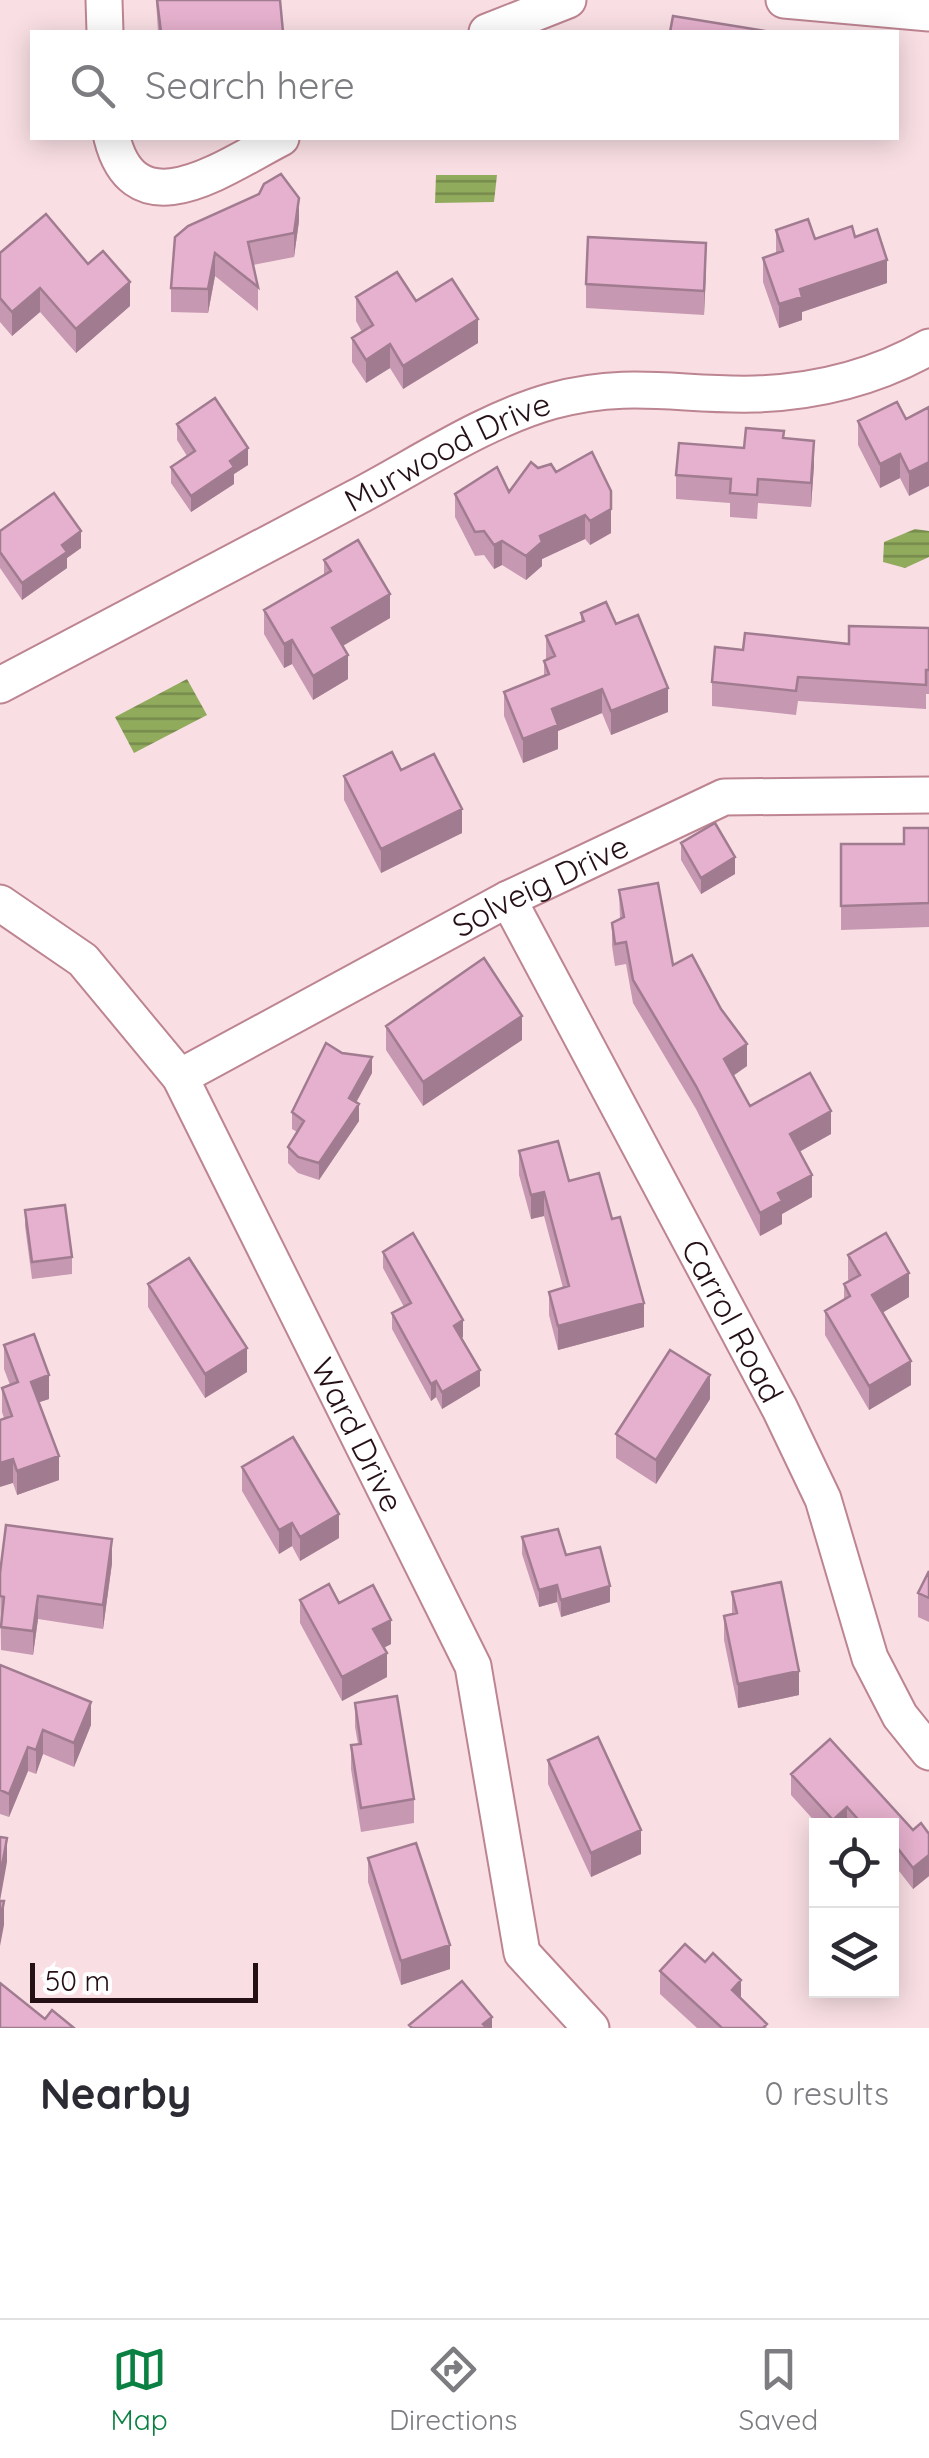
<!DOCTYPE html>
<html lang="en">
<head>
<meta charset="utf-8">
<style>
  :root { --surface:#fff; --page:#f7f7f7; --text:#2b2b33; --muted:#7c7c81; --line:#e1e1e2; --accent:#0b8043 }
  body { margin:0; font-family:Quicksand,sans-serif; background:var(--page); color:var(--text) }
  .controls { position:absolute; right:30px; bottom:30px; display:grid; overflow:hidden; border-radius:0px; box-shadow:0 5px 25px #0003 }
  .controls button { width:90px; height:90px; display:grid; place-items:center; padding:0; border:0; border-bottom:2px solid var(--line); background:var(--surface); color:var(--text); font:50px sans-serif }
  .scale { position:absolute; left:30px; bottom:25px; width:228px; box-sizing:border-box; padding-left:10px; border:5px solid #251016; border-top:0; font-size:28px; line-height:35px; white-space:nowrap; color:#251016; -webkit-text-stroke:8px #fff; paint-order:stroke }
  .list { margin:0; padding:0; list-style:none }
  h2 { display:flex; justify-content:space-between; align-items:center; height:130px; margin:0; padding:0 40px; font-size:42px }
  h2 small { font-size:32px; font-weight:400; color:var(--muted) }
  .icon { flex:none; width:55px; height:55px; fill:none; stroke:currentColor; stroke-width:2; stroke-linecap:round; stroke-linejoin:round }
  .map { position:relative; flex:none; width:929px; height:2028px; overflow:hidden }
  .search { position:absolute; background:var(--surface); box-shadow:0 5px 25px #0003; left:30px; right:30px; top:30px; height:110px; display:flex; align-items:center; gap:25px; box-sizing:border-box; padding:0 35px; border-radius:0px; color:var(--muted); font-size:38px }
  .sheet { height:290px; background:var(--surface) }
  nav { display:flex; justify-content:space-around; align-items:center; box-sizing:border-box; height:140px; border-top:2px solid var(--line); background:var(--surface); font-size:28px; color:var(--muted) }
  nav a { display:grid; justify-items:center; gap:5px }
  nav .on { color:var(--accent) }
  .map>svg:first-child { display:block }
  .water { fill:url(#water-rules) }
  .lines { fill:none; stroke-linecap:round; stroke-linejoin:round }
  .minor-casing { stroke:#bd8491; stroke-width:39 }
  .minor { stroke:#fff; stroke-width:35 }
  .wall { fill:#c698b1 }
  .shaded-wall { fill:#a17c90 }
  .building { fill:#e6b1ce; stroke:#a17c90; stroke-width:2.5 }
  .labels { text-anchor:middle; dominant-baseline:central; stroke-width:8; stroke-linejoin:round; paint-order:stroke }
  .street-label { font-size:32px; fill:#251016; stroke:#fff }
</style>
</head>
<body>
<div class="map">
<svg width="929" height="2028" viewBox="0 0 929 2028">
  <defs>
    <pattern id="water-rules" width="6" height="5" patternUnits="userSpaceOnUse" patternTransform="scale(2.5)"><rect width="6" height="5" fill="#91ab5d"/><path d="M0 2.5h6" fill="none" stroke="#768a4c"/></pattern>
  </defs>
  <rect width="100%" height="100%" fill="#f9dfe4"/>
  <path class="water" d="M 436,175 L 497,175 L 494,202 L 435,203 Z
    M 915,529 L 929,531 L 929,557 L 905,568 L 883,562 L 884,542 Z
    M 187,679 L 207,715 L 134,753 L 115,717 Z"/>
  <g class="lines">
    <defs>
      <g id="minor">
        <path d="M 104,0 L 105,32"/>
        <path d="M 784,0 L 929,13"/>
        <path d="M 487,32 L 568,0"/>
        <path d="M 112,138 C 136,233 226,166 281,138"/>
        <path id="s1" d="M 0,685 C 118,623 237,560 355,498 C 418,465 484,420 552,401 C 631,380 679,396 755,394 C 816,392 876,377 929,347"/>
        <path id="s2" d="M 508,899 L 780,1409 L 823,1499 L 870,1658 L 900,1716 L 929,1752"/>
        <path id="s3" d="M 0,903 L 83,960 L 180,1077 L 473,1666 L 522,1953 L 591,2028"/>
        <path id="s4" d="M 180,1077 L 508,899 L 724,797 L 929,795"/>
      </g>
    </defs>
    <use href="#minor" class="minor-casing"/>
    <use href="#minor" class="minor"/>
  </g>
  <path class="wall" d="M 156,0 L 280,0 L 283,32 L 158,32 Z
    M 299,221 L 294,257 L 253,265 L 258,287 L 258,311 L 215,276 L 208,313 L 171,312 L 171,288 L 188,226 Z
    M 776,230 L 815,239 L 855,237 L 887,283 L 802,312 L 802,320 L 779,328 L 763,282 L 763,258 L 776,254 Z
    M 0,253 L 88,264 L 130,306 L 76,353 L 40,312 L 12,336 L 0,322 Z
    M 706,267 L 704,315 L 586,308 L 586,284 Z
    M 356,297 L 416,301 L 478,343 L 403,389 L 390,368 L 366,383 L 352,362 L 352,338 L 362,332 L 356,321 Z
    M 929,407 L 909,496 L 900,478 L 880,488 L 858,445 L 858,421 L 906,419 Z
    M 177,424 L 248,465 L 234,474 L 234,484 L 191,512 L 171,483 L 171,467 L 187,456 L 177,440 Z
    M 784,438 L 814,465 L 811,507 L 758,503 L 757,519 L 730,517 L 730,503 L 676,499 L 676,475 L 744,448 Z
    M 538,468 L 556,472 L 611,491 L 611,533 L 590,545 L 585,539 L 542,559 L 542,566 L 526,580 L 502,565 L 494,569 L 484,555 L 475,556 L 455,517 L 455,494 L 509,492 Z
    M 0,531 L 81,548 L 67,558 L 67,568 L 22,600 L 0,568 Z
    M 324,560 L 390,618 L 343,646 L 348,679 L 313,700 L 292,664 L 284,668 L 264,634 L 264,610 L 324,575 Z
    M 581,613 L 616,624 L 668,712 L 611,735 L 602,713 L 558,731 L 558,749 L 523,763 L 504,716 L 504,692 L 544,676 L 544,661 L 546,660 L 546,636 L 581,622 Z
    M 929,628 L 929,694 L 926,694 L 926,709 L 798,701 L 796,715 L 712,706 L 712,682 L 743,650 L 849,644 Z
    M 401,770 L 462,833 L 381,873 L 344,800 L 344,776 Z
    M 929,828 L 929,927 L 841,930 L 841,844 L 904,844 Z
    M 681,843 L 735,874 L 701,894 L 681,860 Z
    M 619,890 L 747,1066 L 733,1076 L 750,1106 L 831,1134 L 799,1152 L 812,1197 L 782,1214 L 782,1224 L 760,1236 L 696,1109 L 633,1003 L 626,964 L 615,966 L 612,946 L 612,923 L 620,919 Z
    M 386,1026 L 522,1040 L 423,1106 L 386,1050 Z
    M 372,1073 L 356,1103 L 359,1121 L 319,1180 L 298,1173 L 288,1163 L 288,1147 L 297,1132 L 292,1129 L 292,1112 Z
    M 519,1151 L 569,1181 L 612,1219 L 644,1327 L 558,1350 L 549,1315 L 549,1292 L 563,1288 L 544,1216 L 531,1219 L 519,1175 Z
    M 25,1210 L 72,1257 L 72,1274 L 32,1279 L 25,1226 Z
    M 383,1252 L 463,1337 L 461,1338 L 480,1386 L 442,1409 L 436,1397 L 431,1401 L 392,1329 L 392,1313 L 404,1307 L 383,1268 Z
    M 848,1255 L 909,1297 L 883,1312 L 911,1385 L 869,1410 L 825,1335 L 825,1311 L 844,1300 L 844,1284 L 849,1281 L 848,1279 Z
    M 148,1284 L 247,1372 L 205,1398 L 148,1307 Z
    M 4,1345 L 49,1399 L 39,1402 L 59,1480 L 17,1495 L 13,1483 L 4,1418 L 2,1412 L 2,1388 L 10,1385 L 4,1369 Z
    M 710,1399 L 656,1484 L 616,1458 L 616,1434 Z
    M 242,1467 L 339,1538 L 300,1561 L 292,1546 L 279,1554 L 242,1491 Z
    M 522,1537 L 566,1555 L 610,1602 L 561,1617 L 557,1602 L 539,1607 L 522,1554 Z
    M 112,1563 L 103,1629 L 38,1619 L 33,1655 L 1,1650 L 0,1573 Z
    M 929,1571 L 929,1622 L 918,1617 L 918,1593 Z
    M 732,1592 L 799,1695 L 738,1708 L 724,1640 L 724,1616 L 732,1614 Z
    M 300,1600 L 339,1603 L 391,1644 L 384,1648 L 387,1677 L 342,1701 L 300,1623 Z
    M 0,1665 L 91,1725 L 74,1767 L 43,1754 L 36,1774 L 28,1771 L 9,1817 L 0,1814 Z
    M 355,1703 L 414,1799 L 414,1823 L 361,1832 L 351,1769 L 351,1745 L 358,1744 L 355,1727 Z
    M 548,1760 L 641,1854 L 591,1877 L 548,1784 Z
    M 791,1774 L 913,1830 L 929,1834 L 929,1876 L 913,1889 L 892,1862 L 892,1826 L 819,1826 L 791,1795 Z
    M 368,1858 L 450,1969 L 401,1985 L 368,1882 Z
    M 705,1962 L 741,1999 L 767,2028 L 697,2028 L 660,1994 L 660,1971 Z"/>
  <path class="shaded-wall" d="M 299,198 L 299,221 L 294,257 L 294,233 Z
    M 706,243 L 706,267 L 704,315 L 704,291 Z
    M 215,253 L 215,276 L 208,313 L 208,289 Z
    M 887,260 L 887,283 L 802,312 L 802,320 L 779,328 L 779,304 L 800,289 Z
    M 130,282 L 130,306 L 76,353 L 76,329 Z
    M 40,288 L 40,312 L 12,336 L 12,312 Z
    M 478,319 L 478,343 L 403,389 L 403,366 Z
    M 390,344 L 390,368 L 366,383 L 366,360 Z
    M 814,441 L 814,465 L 811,507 L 811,483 Z
    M 248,448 L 248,465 L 234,474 L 234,484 L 191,512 L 191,496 L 230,461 Z
    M 900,454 L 900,478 L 880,488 L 880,464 Z
    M 929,462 L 929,486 L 909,496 L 909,472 Z
    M 611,509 L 611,533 L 590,545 L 590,521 Z
    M 585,515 L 585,539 L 542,559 L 542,566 L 526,580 L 526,556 L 540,536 Z
    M 81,531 L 81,548 L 67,558 L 67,568 L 22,600 L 22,583 L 62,545 Z
    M 502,541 L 502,565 L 494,569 L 494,545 Z
    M 390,594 L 390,618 L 332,652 L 332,628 Z
    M 292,640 L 292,664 L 284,668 L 284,644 Z
    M 348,655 L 348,679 L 313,700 L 313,676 Z
    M 668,688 L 668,712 L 611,735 L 611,711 Z
    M 602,689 L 602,713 L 558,731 L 558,749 L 523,763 L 523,739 L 552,709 Z
    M 462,809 L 462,833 L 381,873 L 381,849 Z
    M 735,857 L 735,874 L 701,894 L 701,878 Z
    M 522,1016 L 522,1040 L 423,1106 L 423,1082 Z
    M 747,1044 L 747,1066 L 724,1082 L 724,1059 Z
    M 372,1057 L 372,1073 L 349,1115 L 349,1098 Z
    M 359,1104 L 359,1121 L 319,1180 L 319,1163 Z
    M 831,1111 L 831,1134 L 790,1157 L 790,1134 Z
    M 812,1175 L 812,1197 L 782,1214 L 782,1224 L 760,1236 L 760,1213 L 778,1193 Z
    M 544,1192 L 544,1216 L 531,1219 L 531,1195 Z
    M 909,1273 L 909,1297 L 872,1319 L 872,1295 Z
    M 644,1303 L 644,1327 L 558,1350 L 558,1326 Z
    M 463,1320 L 463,1337 L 454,1343 L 454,1326 Z
    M 247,1348 L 247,1372 L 205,1398 L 205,1374 Z
    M 911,1361 L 911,1385 L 869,1410 L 869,1386 Z
    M 480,1370 L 480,1386 L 442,1409 L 442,1392 Z
    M 49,1375 L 49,1399 L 31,1405 L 31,1382 Z
    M 710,1375 L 710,1399 L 656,1484 L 656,1460 Z
    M 436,1381 L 436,1397 L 431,1401 L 431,1384 Z
    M 59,1456 L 59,1480 L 17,1495 L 17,1471 Z
    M 13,1459 L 13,1483 L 0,1487 L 0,1463 Z
    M 339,1514 L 339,1538 L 300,1561 L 300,1537 Z
    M 292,1523 L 292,1546 L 279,1554 L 279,1530 Z
    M 112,1539 L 112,1563 L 103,1629 L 103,1605 Z
    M 557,1585 L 557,1602 L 539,1607 L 539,1590 Z
    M 610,1586 L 610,1602 L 561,1617 L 561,1600 Z
    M 38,1596 L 38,1619 L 33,1655 L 33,1631 Z
    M 391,1620 L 391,1644 L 373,1653 L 373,1629 Z
    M 387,1653 L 387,1677 L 342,1701 L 342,1677 Z
    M 799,1671 L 799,1695 L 738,1708 L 738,1684 Z
    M 91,1702 L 91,1725 L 74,1767 L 74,1743 Z
    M 43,1730 L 43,1754 L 36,1774 L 36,1750 Z
    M 28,1747 L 28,1771 L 9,1817 L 9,1794 Z
    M 847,1807 L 847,1826 L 833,1826 L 833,1820 Z
    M 641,1830 L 641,1854 L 591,1877 L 591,1853 Z
    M 7,1838 L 7,1862 L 0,1901 L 0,1877 Z
    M 929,1855 L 929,1876 L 913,1889 L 913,1868 Z
    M 4,1901 L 4,1925 L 0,1946 L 0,1922 Z
    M 450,1945 L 450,1969 L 401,1985 L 401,1961 Z
    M 741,1980 L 741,2004 L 732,1990 Z
    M 492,2017 L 492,2028 L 483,2028 L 483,2024 Z"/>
  <path class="building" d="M 157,0 L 280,0 L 283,32 L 161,32 Z
    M 673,16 L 771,32 L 670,32 Z
    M 281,174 L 299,198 L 294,233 L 248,242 L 258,287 L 215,253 L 208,289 L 171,288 L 175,237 L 188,226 L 259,194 L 264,184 Z
    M 46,214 L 88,264 L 103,251 L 130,282 L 76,329 L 40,288 L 12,312 L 0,298 L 0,253 Z
    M 808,219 L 815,239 L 852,226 L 855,237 L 877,229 L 887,260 L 800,289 L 802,297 L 779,304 L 763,258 L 783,251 L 776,230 Z
    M 588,237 L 706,243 L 704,291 L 586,284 Z
    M 397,272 L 416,301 L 452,279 L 478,319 L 403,366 L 390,344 L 366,360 L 352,338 L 373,325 L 356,297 Z
    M 215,398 L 248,448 L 230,461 L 234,467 L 191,496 L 171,467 L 195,451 L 177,424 Z
    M 897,402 L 906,419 L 929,407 L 929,462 L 909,472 L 900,454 L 880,464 L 858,421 Z
    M 746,428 L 784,431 L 783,438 L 814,441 L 811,483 L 758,479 L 757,495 L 730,493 L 731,479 L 676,475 L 679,443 L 744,448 Z
    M 592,452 L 611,491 L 611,509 L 590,521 L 585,515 L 540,536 L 542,542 L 526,556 L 502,541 L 494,545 L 484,531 L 475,532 L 455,494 L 497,467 L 509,492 L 531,462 L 538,468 L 551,464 L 556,472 Z
    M 54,493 L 81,531 L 62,545 L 67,552 L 22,583 L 0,552 L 0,531 Z
    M 358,540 L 390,594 L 332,628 L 348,655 L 313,676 L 292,640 L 284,644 L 264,610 L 331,571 L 324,560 Z
    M 606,602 L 616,624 L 638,615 L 668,688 L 611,711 L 602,689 L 552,709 L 558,725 L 523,739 L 504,692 L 549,674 L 544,661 L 555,656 L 546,636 L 584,621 L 581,613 Z
    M 849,626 L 929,628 L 929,670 L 926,670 L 926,685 L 798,677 L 796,691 L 712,682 L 715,647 L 743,650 L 745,633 L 849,644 Z
    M 392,752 L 401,770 L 434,754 L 462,809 L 381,849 L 344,776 Z
    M 715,823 L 735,857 L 701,878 L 681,843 Z
    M 904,828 L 929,828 L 929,903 L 841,906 L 841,844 L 904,844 Z
    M 658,883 L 673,965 L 692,955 L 721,1009 L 747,1044 L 724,1059 L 750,1106 L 810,1073 L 831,1111 L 790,1134 L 812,1175 L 778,1193 L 782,1201 L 760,1213 L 696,1086 L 633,980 L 626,942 L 615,944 L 612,923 L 624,917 L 619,890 Z
    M 484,958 L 522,1016 L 423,1082 L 386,1026 Z
    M 326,1043 L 342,1053 L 372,1057 L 349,1098 L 359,1104 L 319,1163 L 298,1157 L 288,1147 L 304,1121 L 292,1112 Z
    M 558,1141 L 569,1181 L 599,1173 L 612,1219 L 620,1217 L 644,1303 L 558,1326 L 549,1292 L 569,1286 L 544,1192 L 531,1195 L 519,1151 Z
    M 65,1205 L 72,1257 L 32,1262 L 25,1210 Z
    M 413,1233 L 463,1320 L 454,1326 L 480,1370 L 442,1392 L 436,1381 L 431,1384 L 392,1313 L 411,1303 L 383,1252 Z
    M 886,1233 L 909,1273 L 872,1295 L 911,1361 L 869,1386 L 825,1311 L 850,1296 L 844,1284 L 860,1275 L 848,1255 Z
    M 189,1258 L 247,1348 L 205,1374 L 148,1284 Z
    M 34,1334 L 49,1375 L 31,1382 L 59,1456 L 17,1471 L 13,1459 L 0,1463 L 0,1420 L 12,1416 L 2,1388 L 18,1382 L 4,1345 Z
    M 670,1350 L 710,1375 L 656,1460 L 616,1434 Z
    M 293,1437 L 339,1514 L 300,1537 L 292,1523 L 279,1530 L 242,1467 Z
    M 6,1525 L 112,1539 L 103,1605 L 38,1596 L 33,1631 L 1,1627 L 4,1597 L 0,1596 L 0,1573 Z
    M 558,1529 L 566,1555 L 600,1547 L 610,1586 L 561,1600 L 557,1585 L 539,1590 L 522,1537 Z
    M 929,1571 L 929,1598 L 918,1593 Z
    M 781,1582 L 799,1671 L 738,1684 L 724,1616 L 737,1613 L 732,1592 Z
    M 329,1584 L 339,1603 L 373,1585 L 391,1620 L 373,1629 L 387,1653 L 342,1677 L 300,1600 Z
    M 0,1665 L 91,1702 L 74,1743 L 43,1730 L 36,1750 L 28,1747 L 9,1794 L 0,1790 Z
    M 397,1696 L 414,1799 L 361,1808 L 351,1745 L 361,1744 L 355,1703 Z
    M 598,1737 L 641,1830 L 591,1853 L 548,1760 Z
    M 830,1739 L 913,1830 L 921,1823 L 929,1834 L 929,1855 L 913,1868 L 892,1841 L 892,1826 L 864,1826 L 847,1807 L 833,1820 L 791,1774 Z
    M 0,1837 L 7,1838 L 0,1877 Z
    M 416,1843 L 450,1945 L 401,1961 L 368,1858 Z
    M 0,1901 L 4,1901 L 0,1922 Z
    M 685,1944 L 705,1962 L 713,1953 L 741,1980 L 732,1990 L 767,2024 L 763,2028 L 722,2028 L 660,1971 Z
    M 462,1981 L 492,2017 L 483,2024 L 487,2028 L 412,2028 L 409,2025 Z
    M 0,1983 L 45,2019 L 52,2010 L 74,2028 L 0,2028 Z"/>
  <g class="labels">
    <g class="street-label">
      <text stroke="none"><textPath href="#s1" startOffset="505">Murwood Drive</textPath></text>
      <text stroke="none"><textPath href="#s4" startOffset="408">Solveig Drive</textPath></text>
      <text stroke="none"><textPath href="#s2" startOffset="478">Carrol Road</textPath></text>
      <text stroke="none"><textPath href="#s3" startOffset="652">Ward Drive</textPath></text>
    </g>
  </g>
</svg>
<div class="controls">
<button><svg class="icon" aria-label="locate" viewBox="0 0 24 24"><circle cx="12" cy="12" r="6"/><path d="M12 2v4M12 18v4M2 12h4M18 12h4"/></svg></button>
<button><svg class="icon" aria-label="layers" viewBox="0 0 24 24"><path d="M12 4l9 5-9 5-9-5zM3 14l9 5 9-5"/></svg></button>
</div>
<div class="scale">50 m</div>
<div class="search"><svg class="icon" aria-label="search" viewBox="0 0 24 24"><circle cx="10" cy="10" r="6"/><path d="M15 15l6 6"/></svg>Search here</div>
</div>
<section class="sheet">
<h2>Nearby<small>0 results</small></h2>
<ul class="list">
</ul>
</section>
<nav>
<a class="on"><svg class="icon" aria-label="map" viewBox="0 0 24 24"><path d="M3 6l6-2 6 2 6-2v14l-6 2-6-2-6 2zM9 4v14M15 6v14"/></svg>Map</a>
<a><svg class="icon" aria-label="directions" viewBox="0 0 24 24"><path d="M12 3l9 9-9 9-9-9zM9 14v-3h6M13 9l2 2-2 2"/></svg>Directions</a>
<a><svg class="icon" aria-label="saved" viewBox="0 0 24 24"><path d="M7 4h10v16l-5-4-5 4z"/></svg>Saved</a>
</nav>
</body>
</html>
